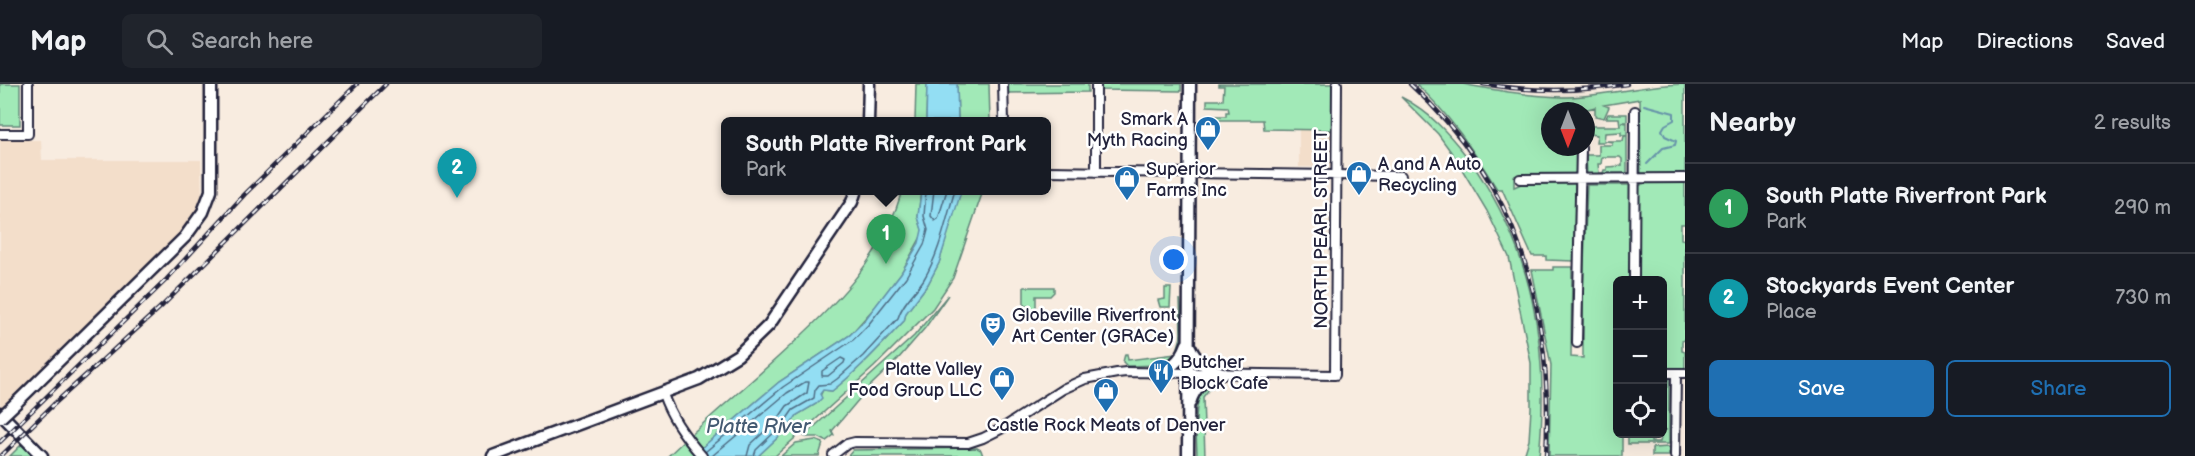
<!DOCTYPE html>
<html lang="en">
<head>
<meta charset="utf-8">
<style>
  :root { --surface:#171b24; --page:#20242c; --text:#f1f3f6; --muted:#9ea1a6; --line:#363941; --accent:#1f6fb2 }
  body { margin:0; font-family:"Balsamiq Sans",sans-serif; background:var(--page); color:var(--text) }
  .controls { position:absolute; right:18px; bottom:18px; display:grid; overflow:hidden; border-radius:9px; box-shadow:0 6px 24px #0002 }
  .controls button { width:54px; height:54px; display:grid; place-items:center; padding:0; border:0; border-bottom:2px solid var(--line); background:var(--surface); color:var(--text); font:30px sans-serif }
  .compass { position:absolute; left:1541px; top:18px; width:54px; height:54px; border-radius:50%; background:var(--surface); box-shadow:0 6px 24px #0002; rotate:180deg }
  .you { position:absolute; left:1174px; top:176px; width:21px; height:21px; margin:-15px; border:4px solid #fff; border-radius:50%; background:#1a73e8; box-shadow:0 0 0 9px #1a73e833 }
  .badge { display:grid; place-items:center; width:39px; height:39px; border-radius:50%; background:var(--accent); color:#fff; font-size:20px; font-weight:700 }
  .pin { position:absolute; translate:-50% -50px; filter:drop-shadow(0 2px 3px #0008) }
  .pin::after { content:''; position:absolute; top:32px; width:21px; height:18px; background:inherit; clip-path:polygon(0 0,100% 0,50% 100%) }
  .popup { position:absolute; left:721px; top:33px; width:330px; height:78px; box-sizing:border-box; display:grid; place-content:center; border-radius:9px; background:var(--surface); filter:drop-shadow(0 2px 4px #0005); font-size:20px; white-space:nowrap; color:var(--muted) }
  .popup b { font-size:22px; color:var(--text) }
  .popup::after { content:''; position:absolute; left:50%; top:100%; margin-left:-12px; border:12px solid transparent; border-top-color:var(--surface) }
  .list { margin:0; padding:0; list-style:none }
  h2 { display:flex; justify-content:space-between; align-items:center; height:78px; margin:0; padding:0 24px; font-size:26px }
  h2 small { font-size:20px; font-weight:400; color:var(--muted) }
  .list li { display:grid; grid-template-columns:39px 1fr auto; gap:18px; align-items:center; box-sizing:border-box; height:90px; padding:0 24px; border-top:2px solid var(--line) }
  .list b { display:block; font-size:22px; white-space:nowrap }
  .list p { margin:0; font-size:20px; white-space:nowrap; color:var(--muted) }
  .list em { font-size:20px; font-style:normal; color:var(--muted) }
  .actions { display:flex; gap:12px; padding:18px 24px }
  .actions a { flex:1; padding:14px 0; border:2px solid var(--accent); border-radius:9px; text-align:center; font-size:21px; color:var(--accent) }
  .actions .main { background:var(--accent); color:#fff }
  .icon { flex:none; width:33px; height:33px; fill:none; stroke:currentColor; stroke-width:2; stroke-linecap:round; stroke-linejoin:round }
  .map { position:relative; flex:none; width:1685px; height:372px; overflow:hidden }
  header { display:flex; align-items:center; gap:36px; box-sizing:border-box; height:84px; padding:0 30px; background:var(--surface); border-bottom:2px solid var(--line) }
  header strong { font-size:28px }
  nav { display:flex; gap:33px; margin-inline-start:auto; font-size:21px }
  .search { width:420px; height:54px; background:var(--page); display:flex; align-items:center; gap:15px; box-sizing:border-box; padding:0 21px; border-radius:9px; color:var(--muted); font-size:22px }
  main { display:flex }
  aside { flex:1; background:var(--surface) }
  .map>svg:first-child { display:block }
  .built { fill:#f3deca }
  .green { fill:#a1e9b7; stroke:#628679; stroke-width:1.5; fill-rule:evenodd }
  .water { fill:#93def3; stroke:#6693a9; stroke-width:1.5 }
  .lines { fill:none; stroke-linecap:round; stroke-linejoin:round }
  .shore { stroke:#4f6d85; stroke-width:1.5 }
  .stream { stroke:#6693a9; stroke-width:2 }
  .street-casing { stroke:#22223b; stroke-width:12 }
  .secondary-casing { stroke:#22223b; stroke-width:15 }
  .street { stroke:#fff; stroke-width:8 }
  .secondary { stroke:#fff; stroke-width:10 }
  .rail-casing { stroke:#22223b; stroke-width:4.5 }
  .rail { stroke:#fff; stroke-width:2; stroke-dasharray:7; stroke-linecap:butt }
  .secondary-bridge-casing { stroke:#22223b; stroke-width:15; stroke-linecap:butt }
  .secondary-bridge { stroke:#fff; stroke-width:10 }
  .labels { text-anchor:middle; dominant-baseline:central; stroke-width:5; stroke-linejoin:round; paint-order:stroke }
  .poi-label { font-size:18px; fill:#22223b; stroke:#fff; text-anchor:start }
  .street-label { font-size:18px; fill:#22223b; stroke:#fff }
  .water-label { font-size:20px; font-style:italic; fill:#445a72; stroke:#fff }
</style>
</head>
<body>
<header>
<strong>Map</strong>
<div class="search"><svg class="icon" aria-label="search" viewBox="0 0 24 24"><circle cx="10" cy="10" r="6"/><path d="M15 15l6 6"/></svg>Search here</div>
<nav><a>Map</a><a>Directions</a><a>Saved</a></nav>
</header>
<main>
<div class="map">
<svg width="1685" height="372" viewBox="0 0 1685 372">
  <rect width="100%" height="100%" fill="#f8ece0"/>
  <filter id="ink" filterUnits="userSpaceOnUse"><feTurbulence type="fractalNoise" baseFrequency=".0167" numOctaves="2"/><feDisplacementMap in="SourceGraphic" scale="12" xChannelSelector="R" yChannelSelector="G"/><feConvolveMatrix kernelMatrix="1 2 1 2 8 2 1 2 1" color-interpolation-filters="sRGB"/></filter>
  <g filter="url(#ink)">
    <path class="built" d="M 1299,46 L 1332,46 L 1332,83 L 1299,83 Z
      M 0,56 L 41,56 L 42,76 L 201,76 L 202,117 L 195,136 L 0,327 Z"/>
    <path class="green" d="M 0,0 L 20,0 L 20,41 L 0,41 Z
      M 916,0 L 927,0 L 926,37 L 915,38 Z
      M 957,0 L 989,0 L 990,37 L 958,37 Z
      M 1007,0 L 1088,0 L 1088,8 L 1007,9 Z
      M 1099,0 L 1181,0 L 1181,7 L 1099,6 Z
      M 1219,0 L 1332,0 L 1332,46 L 1264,45 L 1263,36 L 1213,36 L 1213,32 L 1226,32 L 1226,28 L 1229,28 L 1228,23 L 1207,22 L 1207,16 L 1223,16 L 1224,2 L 1219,2 Z
      M 1416,0 C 1430,0 1447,0 1462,0 C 1495,6 1527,12 1562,13 C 1604,13 1644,0 1685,0 L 1685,140 L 1681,140 L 1681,155 L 1685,156 L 1685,256 L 1682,257 L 1682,267 L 1685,268 L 1685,284 L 1663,284 L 1662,196 L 1618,196 L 1618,350 L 1622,350 L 1622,372 L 1549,372 L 1551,281 L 1532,186 L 1553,186 L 1553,183 L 1572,183 L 1571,273 L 1583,274 L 1583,208 L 1587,101 L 1641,101 L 1640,15 L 1604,21 L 1609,23 L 1604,34 L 1595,32 L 1595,23 L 1581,27 L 1550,27 L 1550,63 L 1576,63 L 1576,90 L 1514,92 L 1514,103 L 1521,100 L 1575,99 L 1574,177 L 1546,176 L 1546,172 L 1532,172 L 1502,105 L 1497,105 C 1474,68 1449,29 1416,0 Z
      M 1401,13 C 1428,26 1450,51 1468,74 C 1533,163 1550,264 1539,372 L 1524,372 L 1529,356 L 1531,324 L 1531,279 L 1509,173 L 1487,127 L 1454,72 L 1438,50 Z
      M 1608,30 L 1627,30 L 1627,38 L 1621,38 L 1627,39 L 1627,51 L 1621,51 L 1621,48 L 1605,49 L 1604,58 L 1596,58 L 1597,51 L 1588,50 L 1588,42 L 1620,42 L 1619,34 L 1606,34 Z
      M 1624,52 L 1627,52 L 1627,90 L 1587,90 L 1586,71 L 1599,71 L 1599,61 L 1612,61 L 1612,58 L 1606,57 L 1623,57 ZM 1602,73 L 1620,73 L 1622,75 L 1622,82 L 1607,83 L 1607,86 L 1604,86 L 1603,89 L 1599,89 L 1598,80 L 1601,80 Z
      M 902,107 L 921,107 L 918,133 L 922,145 L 922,151 L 901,189 L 875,223 L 850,251 L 779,298 L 692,372 L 668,372 C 703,338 741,307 777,274 C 829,227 882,177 902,107 Z
      M 960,107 L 983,107 L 953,194 L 933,224 L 874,283 L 775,372 L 758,372 L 789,343 L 797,331 L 816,320 L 823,306 L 832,307 C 859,286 881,261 904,237 L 906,229 L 928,200 L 939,179 Z
      M 1024,203 L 1054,203 L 1054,208 L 1050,212 L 1036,212 L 1036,234 L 1030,234 L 1028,221 L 1024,221 Z
      M 1165,204 L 1171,204 L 1170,223 L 1160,223 L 1158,216 L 1165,215 Z
      M 948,211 L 925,244 L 898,275 L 871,301 L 832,347 L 834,351 L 826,357 L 818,353 L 806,353 L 804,352 L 914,252 Z
      M 1180,215 L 1182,229 L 1180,265 L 1171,279 L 1160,281 L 1127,282 L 1123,278 L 1125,270 L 1127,270 L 1128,276 L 1176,270 L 1181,253 Z
      M 1662,295 L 1669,296 L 1669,360 L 1628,360 L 1628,350 L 1651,350 L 1651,358 L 1660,358 L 1663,346 L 1667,346 L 1663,345 Z
      M 1216,298 L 1217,302 L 1210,304 L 1203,313 L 1205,372 L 1197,372 C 1197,351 1189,302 1216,298 Z
      M 815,356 L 823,359 L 819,372 L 781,372 L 796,359 Z
      M 22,360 L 34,372 L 10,372 Z
      M 1669,363 L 1669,372 L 1652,372 L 1652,364 Z
      M 977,364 L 981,366 L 983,372 L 848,372 L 853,366 Z"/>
    <path class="water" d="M 927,0 L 957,0 L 958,37 L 926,37 Z
      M 921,107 L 960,107 L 961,108 L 939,179 L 928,200 L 906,229 L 904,237 C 881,261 859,286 832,307 L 823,306 L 820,310 L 822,314 L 816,320 L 797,331 L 789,343 L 758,372 L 692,372 L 779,298 L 850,251 L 864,237 L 901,189 L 919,159 L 922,146 L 918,133 Z"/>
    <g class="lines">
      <path class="shore" d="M 934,106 L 931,132 L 935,137 L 938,135 L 947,106
        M 841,274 L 845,276 L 844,279 L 828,292 L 822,292 L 822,287 Z
        M 705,368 L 783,303 L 853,256 L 868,241 L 906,193 L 924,161 L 928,146 L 924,132 L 926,106
        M 712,372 L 787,309 L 805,298 L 809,298 L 807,309 L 787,322 L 778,335 L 750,361 L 747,372
        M 754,372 L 756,366 L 784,339 L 793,326 L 814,314 L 815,306 L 819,301 L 830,300 L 837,295 L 863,272 L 898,234 C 902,219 916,208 924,195 C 940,168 946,136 955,106"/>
      <path class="stream" d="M 1644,21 L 1674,29 L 1674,36 L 1665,41 L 1662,46 L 1665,52 L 1676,57 L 1675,61 L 1663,64 L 1647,80"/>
      <defs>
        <path id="street" d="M 1003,0 L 1004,38
          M 0,50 L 28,50 L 28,0
          M 1046,87 L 1401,92
          M 1096,88 L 1096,0
          M 1520,95 L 1685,94
          M 1634,196 L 1635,27
          M 1577,259 L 1581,63
          M 1662,289 L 1685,289
          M 663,310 C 671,334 685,353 702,372
          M 833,371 L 847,360 L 855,358 L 968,359 L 983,354 L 1001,345 L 1063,305 L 1085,295 L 1117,289 L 1126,288 L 1335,291 L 1337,0
          M 1675,372 L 1676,289"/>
        <path id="secondary" d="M 868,38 L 869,0
          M 1190,263 C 1197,279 1207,285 1223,289
          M 1152,288 C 1169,287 1181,277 1187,260
          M 17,318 L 185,153 L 203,128 L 211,107 L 211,0
          M 1190,319 C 1195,301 1206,294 1223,289
          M 0,329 L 42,372
          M 493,372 L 699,295 L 738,271 L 769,241 L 852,118 L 856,106
          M 1188,372 L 1190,0"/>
      </defs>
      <use href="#street" class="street-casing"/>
      <use href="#secondary" class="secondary-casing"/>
      <use href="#street" class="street"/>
      <use href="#secondary" class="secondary"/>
      <defs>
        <path id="rail" d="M 1410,0 C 1519,99 1554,228 1546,372
          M 1483,0 C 1531,8 1579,8 1627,0
          M 0,358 L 166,196 L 245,110 L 357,0
          M 1,372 L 53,321 L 163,221 L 386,0"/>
      </defs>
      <use href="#rail" class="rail-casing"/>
      <use href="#rail" class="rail"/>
      <defs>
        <path id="secondary-bridge" d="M 0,334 L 17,318"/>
      </defs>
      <use href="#secondary-bridge" class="secondary-bridge-casing"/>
      <use href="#secondary-bridge" class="secondary-bridge"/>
    </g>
  </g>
  <defs>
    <symbol id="shop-pin" viewBox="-11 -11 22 30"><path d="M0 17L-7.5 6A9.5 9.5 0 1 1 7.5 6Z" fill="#1f6fb2" stroke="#fff"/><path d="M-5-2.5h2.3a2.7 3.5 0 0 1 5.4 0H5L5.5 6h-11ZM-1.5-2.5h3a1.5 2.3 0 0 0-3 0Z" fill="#fff"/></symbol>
    <symbol id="theatre-pin" viewBox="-11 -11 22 30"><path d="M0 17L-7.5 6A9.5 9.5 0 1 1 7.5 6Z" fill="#1f6fb2" stroke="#fff"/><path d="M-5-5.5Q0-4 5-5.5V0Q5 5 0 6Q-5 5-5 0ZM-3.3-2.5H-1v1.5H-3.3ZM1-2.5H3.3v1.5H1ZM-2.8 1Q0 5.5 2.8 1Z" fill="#fff"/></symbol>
    <symbol id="restaurant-pin" viewBox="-11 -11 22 30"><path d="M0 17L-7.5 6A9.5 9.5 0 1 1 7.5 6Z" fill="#1f6fb2" stroke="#fff"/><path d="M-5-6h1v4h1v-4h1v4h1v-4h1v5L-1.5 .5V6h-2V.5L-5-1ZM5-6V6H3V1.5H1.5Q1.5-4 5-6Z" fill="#fff"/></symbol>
  </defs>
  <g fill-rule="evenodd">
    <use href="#shop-pin" x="1193" y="30" width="30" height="40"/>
    <use href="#shop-pin" x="1344" y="75" width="30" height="40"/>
    <use href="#shop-pin" x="1112" y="80" width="30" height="40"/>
    <use href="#theatre-pin" x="978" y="226" width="30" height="40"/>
    <use href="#restaurant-pin" x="1146" y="273" width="30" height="40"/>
    <use href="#shop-pin" x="987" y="280" width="30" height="40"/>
    <use href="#shop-pin" x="1091" y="292" width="30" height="40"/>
  </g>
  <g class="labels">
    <g class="poi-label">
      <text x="1188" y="35" text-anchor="end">Smark A<tspan x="1188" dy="21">Myth Racing</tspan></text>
      <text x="1378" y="80">A and A Auto<tspan x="1378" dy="21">Recycling</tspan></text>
      <text x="1146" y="85">Superior<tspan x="1146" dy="21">Farms Inc</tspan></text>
      <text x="1012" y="231">Globeville Riverfront<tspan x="1012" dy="21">Art Center (GRACe)</tspan></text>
      <text x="1180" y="278">Butcher<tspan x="1180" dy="21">Block Cafe</tspan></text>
      <text x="982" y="285" text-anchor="end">Platte Valley<tspan x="982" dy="21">Food Group LLC</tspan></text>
      <text x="1106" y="341" text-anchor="middle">Castle Rock Meats of Denver</text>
    </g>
    <g class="street-label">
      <text transform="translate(1321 145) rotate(-90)">NORTH PEARL STREET</text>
    </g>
    <g class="water-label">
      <text x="758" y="343">Platte River</text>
    </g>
  </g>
</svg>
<div class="controls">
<button>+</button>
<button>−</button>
<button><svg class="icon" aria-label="locate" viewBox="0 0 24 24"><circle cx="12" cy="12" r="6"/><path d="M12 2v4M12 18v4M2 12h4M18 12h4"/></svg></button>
</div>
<svg class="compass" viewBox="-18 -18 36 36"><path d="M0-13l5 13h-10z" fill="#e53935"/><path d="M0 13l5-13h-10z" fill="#9ea1a6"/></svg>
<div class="you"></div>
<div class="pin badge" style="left:886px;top:180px;background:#2e9e5b">1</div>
<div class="popup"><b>South Platte Riverfront Park</b>Park</div>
<div class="pin badge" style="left:457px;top:114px;background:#0f9aa8">2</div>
</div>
<aside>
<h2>Nearby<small>2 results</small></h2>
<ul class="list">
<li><span class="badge" style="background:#2e9e5b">1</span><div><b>South Platte Riverfront Park</b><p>Park</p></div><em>290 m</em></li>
<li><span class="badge" style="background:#0f9aa8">2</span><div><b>Stockyards Event Center</b><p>Place</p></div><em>730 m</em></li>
</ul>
<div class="actions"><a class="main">Save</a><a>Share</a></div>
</aside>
</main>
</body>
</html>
